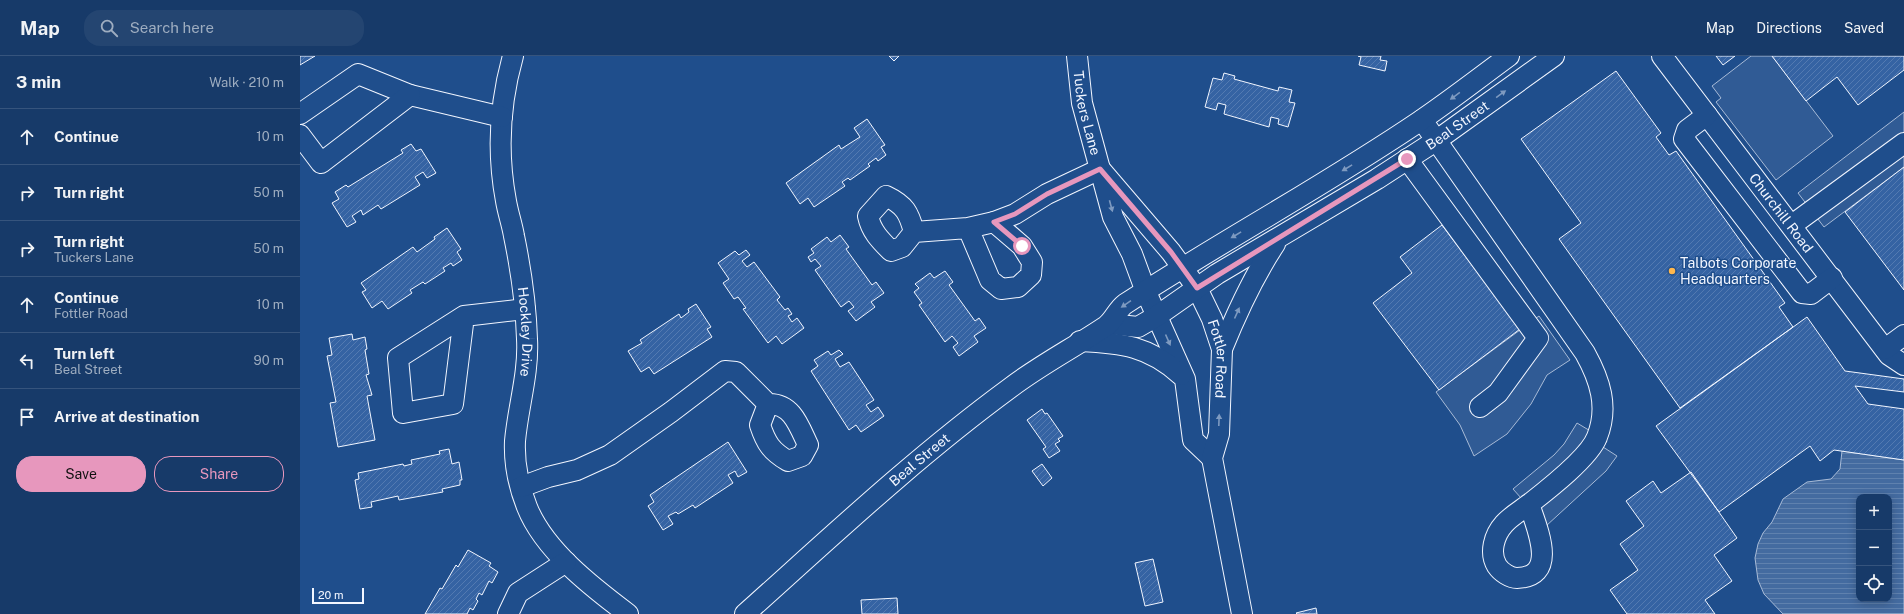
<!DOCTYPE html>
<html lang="en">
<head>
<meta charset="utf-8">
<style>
  :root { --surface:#173a69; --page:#244571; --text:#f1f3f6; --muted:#9eadc0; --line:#36547d; --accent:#e797bd }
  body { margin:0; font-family:"Public Sans",sans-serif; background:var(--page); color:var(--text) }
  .controls { position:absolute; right:12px; bottom:12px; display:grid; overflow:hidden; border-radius:8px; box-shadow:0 2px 10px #0003 }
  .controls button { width:36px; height:36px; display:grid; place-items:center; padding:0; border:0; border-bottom:1px solid var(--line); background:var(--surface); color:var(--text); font:20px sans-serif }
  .scale { position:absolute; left:12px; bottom:10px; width:52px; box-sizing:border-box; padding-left:4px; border:2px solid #f2f6ff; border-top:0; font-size:11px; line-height:14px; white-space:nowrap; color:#f2f6ff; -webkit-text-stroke:3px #1f4e8c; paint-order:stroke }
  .stop { position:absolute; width:12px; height:12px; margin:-9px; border:3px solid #e797bd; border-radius:50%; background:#fff }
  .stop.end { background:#e797bd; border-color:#fff; box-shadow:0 1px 4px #0008 }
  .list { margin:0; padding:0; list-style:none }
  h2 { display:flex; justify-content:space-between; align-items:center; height:52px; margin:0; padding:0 16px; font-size:17px }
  h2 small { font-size:13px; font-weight:400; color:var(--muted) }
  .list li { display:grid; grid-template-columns:26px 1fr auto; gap:12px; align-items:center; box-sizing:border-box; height:56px; padding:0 16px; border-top:1px solid var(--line) }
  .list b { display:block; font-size:15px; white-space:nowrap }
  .list p { margin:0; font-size:13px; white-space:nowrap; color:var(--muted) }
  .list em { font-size:13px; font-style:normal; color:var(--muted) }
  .actions { display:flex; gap:8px; padding:12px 16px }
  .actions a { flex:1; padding:9px 0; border:1px solid var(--accent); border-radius:16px; text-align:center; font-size:14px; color:var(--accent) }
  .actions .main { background:var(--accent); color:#111 }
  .icon { flex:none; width:22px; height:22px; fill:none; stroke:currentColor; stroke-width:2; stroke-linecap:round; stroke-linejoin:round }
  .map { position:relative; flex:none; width:1604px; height:558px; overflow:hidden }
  header { display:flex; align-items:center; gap:24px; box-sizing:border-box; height:56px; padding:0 20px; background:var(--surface); border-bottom:1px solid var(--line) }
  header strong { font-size:19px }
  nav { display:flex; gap:22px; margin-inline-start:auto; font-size:14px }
  .search { width:280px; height:36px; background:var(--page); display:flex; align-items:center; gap:10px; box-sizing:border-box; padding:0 14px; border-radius:16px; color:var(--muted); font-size:15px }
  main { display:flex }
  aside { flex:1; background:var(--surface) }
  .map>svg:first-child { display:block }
  .built { fill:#305b95; stroke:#a8bbd7 }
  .water { fill:url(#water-rules); stroke:#a8bbd7; fill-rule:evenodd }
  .building { fill:url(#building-hatch); stroke:#f2f6ff }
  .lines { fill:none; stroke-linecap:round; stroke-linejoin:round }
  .minor-casing { stroke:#f2f6ff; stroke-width:22 }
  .minor { stroke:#1f4e8c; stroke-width:20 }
  .oneway { fill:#7e9ac0 }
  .route { stroke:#e797bd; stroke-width:5 }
  .poi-dot { fill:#ffb74d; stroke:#1f4e8c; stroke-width:1.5 }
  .labels { text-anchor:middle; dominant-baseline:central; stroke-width:3; stroke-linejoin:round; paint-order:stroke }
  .street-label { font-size:14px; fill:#f2f6ff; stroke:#1f4e8c }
  .poi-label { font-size:14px; fill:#f2f6ff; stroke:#1f4e8c; text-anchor:start }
</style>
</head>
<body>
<header>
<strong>Map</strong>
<div class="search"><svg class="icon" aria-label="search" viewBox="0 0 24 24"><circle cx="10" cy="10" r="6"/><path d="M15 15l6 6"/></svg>Search here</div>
<nav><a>Map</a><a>Directions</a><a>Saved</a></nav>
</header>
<main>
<aside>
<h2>3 min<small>Walk · 210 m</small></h2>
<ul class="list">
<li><svg class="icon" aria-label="ahead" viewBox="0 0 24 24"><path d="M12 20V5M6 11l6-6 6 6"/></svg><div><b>Continue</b></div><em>10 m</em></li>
<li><svg class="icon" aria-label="right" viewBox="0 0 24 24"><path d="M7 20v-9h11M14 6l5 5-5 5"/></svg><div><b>Turn right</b></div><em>50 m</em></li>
<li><svg class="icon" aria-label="right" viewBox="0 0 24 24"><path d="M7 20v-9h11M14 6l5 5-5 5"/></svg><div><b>Turn right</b><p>Tuckers Lane</p></div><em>50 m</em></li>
<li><svg class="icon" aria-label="ahead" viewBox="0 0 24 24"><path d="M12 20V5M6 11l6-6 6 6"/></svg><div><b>Continue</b><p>Fottler Road</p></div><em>10 m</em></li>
<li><svg class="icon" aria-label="left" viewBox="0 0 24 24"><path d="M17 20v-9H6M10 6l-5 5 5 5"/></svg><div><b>Turn left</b><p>Beal Street</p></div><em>90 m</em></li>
<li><svg class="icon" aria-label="arrive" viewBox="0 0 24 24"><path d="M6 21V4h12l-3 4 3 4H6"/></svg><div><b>Arrive at destination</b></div></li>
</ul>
<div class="actions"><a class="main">Save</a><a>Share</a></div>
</aside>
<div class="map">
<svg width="1604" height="558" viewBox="0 0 1604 558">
  <defs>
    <pattern id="water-rules" width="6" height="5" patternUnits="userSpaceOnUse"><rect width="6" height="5" fill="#446ba0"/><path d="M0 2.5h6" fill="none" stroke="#5f81ae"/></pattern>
    <pattern id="building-hatch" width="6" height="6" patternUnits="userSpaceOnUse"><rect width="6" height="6" fill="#3563a3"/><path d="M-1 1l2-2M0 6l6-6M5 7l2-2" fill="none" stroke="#537ab1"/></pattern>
  </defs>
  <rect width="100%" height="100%" fill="#1f4e8c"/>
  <path class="built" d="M 1451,0 L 1472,0 L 1533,80 L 1476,124 L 1416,46 L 1421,42 L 1412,30 Z
    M 1604,56 L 1604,111 L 1524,171 L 1498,137 Z
    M 1239,260 L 1270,304 L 1247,319 L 1231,348 L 1207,378 L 1174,400 L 1160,369 L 1136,336 Z
    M 1277,367 L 1307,385 L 1303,391 L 1317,400 L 1306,415 L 1246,470 L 1213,433 L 1254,399 L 1264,388 Z"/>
  <path class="water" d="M 1542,395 L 1604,404 L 1604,558 L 1483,558 L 1464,538 L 1458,524 L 1455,502 L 1458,488 L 1463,477 L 1472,466 L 1483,443 L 1507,426 L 1531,423 L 1540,413 ZM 1559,441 L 1589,441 L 1589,543 L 1559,543 Z"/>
  <path class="building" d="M 0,0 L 15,0 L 0,9 Z
    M 589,0 L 599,0 L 594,5 Z
    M 1058,0 L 1081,0 L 1080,4 L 1087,5 L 1085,15 L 1059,9 L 1061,1 Z
    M 1416,0 L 1435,0 L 1423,9 Z
    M 1472,0 L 1604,0 L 1604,14 L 1558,49 L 1537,21 L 1506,45 Z
    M 1316,15 L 1361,77 L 1356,81 L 1369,99 L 1376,95 L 1485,247 L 1479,251 L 1493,271 L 1380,352 L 1259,183 L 1281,167 L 1221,83 Z
    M 924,17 L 935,20 L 934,23 L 978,35 L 979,31 L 992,34 L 989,46 L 995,47 L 988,71 L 978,68 L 979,63 L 971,61 L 969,71 L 924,58 L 926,49 L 918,47 L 916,54 L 905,51 L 913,22 L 922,24 Z
    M 567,63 L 585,89 L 581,91 L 586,99 L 578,105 L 576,102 L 568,108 L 570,110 L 550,124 L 548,122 L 542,126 L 545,130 L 514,151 L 508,142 L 500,148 L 486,127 L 539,89 L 541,93 L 560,81 L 554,72 Z
    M 111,88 L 116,95 L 121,93 L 136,117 L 127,122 L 123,116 L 115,121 L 120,129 L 81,153 L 78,149 L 63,159 L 61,154 L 52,160 L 56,166 L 47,171 L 32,147 L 39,143 L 35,136 L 46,129 L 48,131 L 103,97 L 101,94 Z
    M 1604,111 L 1604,234 L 1545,156 Z
    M 1142,169 L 1220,273 L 1139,334 L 1073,247 L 1112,217 L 1100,201 Z
    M 147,172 L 161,193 L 157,196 L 162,204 L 153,210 L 151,207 L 143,212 L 145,215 L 125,228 L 123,226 L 110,234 L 112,237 L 88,253 L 82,245 L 72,252 L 62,236 L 66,234 L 61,227 L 113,191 L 117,196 L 135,183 L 134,181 Z
    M 540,179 L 549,191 L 546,193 L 572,229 L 576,226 L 584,237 L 571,246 L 575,251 L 556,265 L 548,255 L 554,251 L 549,245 L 541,251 L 515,214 L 521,210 L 515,203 L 511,206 L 508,201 L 514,197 L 511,193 L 527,181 L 531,186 Z
    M 446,194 L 450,199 L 442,205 L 447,211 L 454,206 L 480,241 L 477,244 L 485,254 L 488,252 L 492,258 L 488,260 L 492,266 L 497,262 L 504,272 L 482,288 L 476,280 L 468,287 L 443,253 L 446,252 L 438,241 L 434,243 L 423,227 L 429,223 L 418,207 L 435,195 L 439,199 Z
    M 645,215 L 653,226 L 649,229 L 675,265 L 679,262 L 686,272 L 674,280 L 678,286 L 659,300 L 653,291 L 658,287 L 652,280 L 645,286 L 619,249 L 622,247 L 614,236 L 619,232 L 615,228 L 630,217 L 634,222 Z
    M 396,248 L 411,271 L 407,273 L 412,281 L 354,318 L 349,311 L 341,316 L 328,295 L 342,287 L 340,284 L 379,258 L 381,262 L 389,256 L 388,253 Z
    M 1507,261 L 1545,315 L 1604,323 L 1604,336 L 1555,330 L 1568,348 L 1604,353 L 1604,404 L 1534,394 L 1520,405 L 1510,390 L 1419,456 L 1356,370 Z
    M 52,278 L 53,284 L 65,281 L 67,293 L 65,294 L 69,318 L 66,319 L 72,339 L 67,340 L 75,384 L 38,391 L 30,347 L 36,346 L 27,300 L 32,299 L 29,282 Z
    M 539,294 L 543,298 L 535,303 L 540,311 L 549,306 L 574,344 L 566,349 L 571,356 L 578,351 L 584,360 L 561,376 L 556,369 L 549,374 L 511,315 L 518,310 L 514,304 L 528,295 L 531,299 Z
    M 742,353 L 745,358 L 747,357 L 763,380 L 758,383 L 760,385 L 755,388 L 760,395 L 749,402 L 743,393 L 746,391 L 727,364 Z
    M 428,386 L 447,416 L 438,421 L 435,415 L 428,419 L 433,427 L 395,452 L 393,449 L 378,458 L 376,456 L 368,460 L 373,468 L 363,474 L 348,450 L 354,446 L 350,439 Z
    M 149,393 L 152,408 L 159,406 L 162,424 L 160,424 L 160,429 L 142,433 L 143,436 L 99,444 L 98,440 L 71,446 L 72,451 L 60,453 L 55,424 L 59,423 L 58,417 L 103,408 L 104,410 L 112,408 L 111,404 L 140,398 L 139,395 Z
    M 742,408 L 752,422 L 743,430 L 732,415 Z
    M 1391,416 L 1437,482 L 1414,499 L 1432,525 L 1405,544 L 1415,558 L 1327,558 L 1310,534 L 1338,514 L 1320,488 L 1344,470 L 1326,445 L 1353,425 L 1361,437 Z
    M 168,494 L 191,507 L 189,510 L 198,516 L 192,527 L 189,525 L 182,539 L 179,537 L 176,543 L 178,545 L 173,554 L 170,552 L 167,558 L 125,558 L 140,532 L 142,533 L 156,509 L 158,511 Z
    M 853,503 L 863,546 L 845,550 L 835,507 Z
    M 597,542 L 598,558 L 562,558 L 561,544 Z
    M 1016,552 L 1017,558 L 997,558 L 996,557 Z"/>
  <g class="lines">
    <defs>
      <g id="minor">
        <path id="s1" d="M 213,0 C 200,46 197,97 206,145 C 208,157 212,168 214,180 C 221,214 226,249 227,283 C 229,317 218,351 215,385 C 214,407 219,431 227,451 C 244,494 292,531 328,558"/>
        <path id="s2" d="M 777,0 L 782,47 L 813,161 L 832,198 L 846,236 L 885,323 L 893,384 L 912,402"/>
        <path id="s3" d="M 1362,0 L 1589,299 L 1604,309"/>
        <path d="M 0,58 L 58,18 L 110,39 L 202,61"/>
        <path d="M 1407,59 L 1387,74 L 1384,83 L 1502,237 L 1511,238 L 1532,222"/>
        <path d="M 1122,64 L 1285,297 C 1300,324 1309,351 1297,381 C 1289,402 1246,435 1228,449 C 1220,455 1210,461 1204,468 C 1194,479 1189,497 1197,510 C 1201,516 1210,522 1217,522 C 1259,521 1237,472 1229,448"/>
        <path d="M 0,79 L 21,107 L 110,39"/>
        <path d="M 1107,103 L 1238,282 L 1198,337 L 1180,351"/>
        <path id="s4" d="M 800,113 L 871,196 L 897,232 L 912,263 L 922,293 L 919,378 L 912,402 L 942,558"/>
        <path d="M 694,166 L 715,158 L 747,138 L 800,113"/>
        <path d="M 1492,169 L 1604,87"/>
        <path d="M 614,176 C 609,157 605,149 586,140 L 568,160 C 571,175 580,184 591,195 L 602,191 L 614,176 L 668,172 L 694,166 L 722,190 L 732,206 L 731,219 L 718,231 L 701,233 L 690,224 L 668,172"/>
        <path d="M 164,260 L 153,348 L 103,357 L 98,302 L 164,260 L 225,253"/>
        <path id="s5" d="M 809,268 L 838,271 L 857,260 L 917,218 L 1077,123 L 1137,84 L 1254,0"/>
        <path d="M 780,285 C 822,287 849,290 881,319"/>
        <path d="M 922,293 C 937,256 953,221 975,188"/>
        <path d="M 1585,293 L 1604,279"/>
        <path d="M 221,431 L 248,421 L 277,414 L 310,399 L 371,356 L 425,315 L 436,316 L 468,348 L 460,369 C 466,387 471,395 488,405 L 502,400 L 508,389 C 499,370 492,347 468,348"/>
        <path d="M 208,558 L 218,537 L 266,506"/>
        <path id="s6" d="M 445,558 C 532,480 616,401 710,332 C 740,309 775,291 806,270 C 814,264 817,254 825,248 C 922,185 1024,130 1120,65 C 1151,44 1179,22 1209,0"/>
      </g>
    </defs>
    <use href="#minor" class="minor-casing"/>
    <use href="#minor" class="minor"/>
  </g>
  <defs><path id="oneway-solid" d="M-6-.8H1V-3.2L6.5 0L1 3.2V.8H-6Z"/></defs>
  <g class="oneway">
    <use href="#oneway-solid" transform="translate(1201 38) rotate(-36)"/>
    <use href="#oneway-solid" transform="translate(1155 40) rotate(144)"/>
    <use href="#oneway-solid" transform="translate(1047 112) rotate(149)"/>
    <use href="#oneway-solid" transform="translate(811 150) rotate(75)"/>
    <use href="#oneway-solid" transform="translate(936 179) rotate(149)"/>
    <use href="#oneway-solid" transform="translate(826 248) rotate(146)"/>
    <use href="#oneway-solid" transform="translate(937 257) rotate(-66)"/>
    <use href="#oneway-solid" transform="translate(868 284) rotate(66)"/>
    <use href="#oneway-solid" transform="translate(919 364) rotate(-88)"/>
  </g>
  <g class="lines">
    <path class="route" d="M 722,190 L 694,166 L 715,158 L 747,138 L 800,113 L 871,196 L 897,232 L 1107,103"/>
  </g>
  <circle class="poi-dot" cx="1372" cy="215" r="4"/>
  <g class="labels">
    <g class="street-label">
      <text stroke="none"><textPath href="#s2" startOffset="58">Tuckers Lane</textPath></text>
      <text stroke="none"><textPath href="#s5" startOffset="407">Beal Street</textPath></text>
      <text stroke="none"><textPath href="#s3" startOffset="197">Churchill Road</textPath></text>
      <text stroke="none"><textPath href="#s1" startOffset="279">Hockley Drive</textPath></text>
      <text stroke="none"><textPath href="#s4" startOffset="229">Fottler Road</textPath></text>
      <text stroke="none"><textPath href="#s6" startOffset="233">Beal Street</textPath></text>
    </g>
    <g class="poi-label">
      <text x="1380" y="207">Talbots Corporate<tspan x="1380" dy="16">Headquarters</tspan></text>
    </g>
  </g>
</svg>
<div class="controls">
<button>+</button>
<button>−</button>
<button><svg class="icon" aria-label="locate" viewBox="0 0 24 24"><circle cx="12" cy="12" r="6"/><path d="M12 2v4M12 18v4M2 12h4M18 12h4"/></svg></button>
</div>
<div class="scale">20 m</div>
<div class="stop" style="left:722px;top:190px"></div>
<div class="stop end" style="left:1107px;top:103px"></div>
</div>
</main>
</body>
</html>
